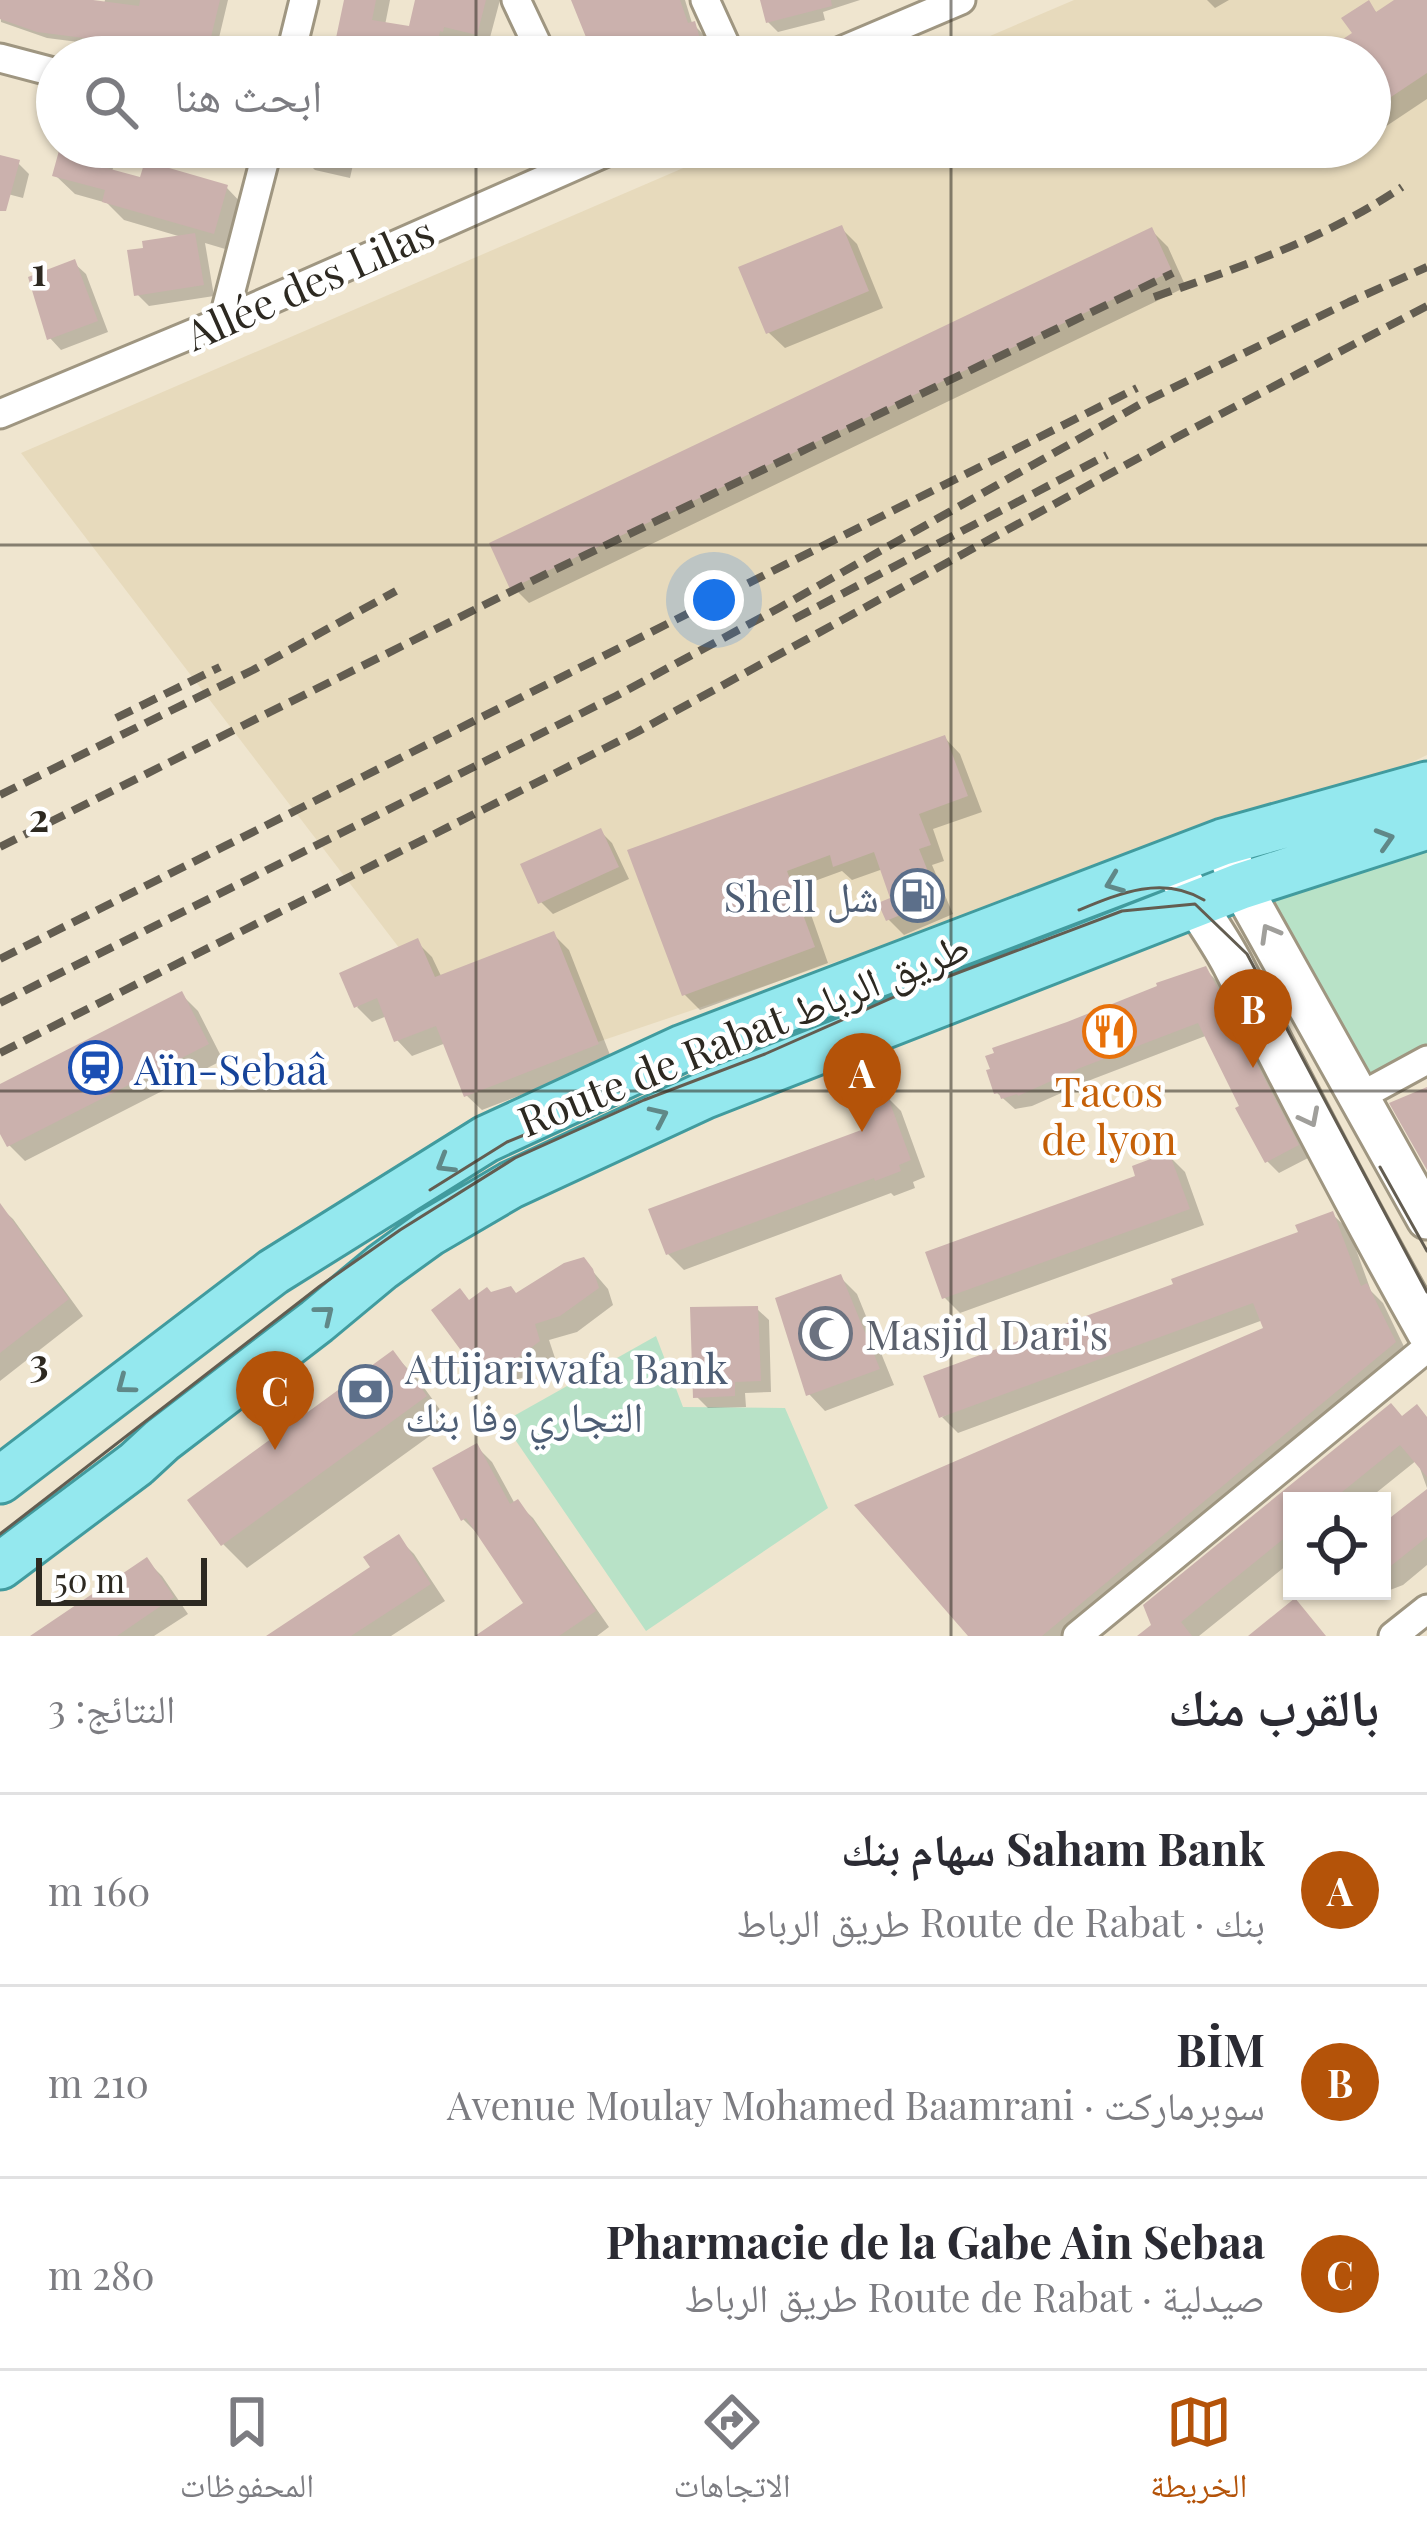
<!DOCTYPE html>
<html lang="ar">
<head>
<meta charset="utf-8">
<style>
  :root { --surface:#fff; --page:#f2f2f3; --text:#2b2b33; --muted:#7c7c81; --line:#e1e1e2; --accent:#b45309 }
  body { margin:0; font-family:"Playfair Display","Noto Naskh Arabic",serif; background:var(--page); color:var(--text); direction:rtl }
  .controls { position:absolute; right:36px; bottom:36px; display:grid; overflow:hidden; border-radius:0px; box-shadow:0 3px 9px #0004 }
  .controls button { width:108px; height:108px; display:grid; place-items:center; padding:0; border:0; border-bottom:3px solid var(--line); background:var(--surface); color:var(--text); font:60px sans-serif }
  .scale { position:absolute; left:36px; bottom:30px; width:171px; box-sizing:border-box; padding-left:12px; border:6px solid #2d2921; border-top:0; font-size:33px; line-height:42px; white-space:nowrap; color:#2d2921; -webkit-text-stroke:9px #fff; paint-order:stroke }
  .you { position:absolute; left:714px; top:600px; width:42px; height:42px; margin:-30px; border:9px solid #fff; border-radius:50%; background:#1a73e8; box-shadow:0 0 0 18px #1a73e833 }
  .badge { display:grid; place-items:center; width:78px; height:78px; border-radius:50%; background:var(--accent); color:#fff; font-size:39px; font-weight:700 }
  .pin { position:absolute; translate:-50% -99px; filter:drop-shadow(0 3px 6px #0008) }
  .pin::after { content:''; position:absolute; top:63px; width:42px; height:36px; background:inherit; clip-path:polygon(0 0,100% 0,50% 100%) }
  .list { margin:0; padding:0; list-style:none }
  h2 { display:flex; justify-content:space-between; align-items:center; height:156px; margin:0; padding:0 48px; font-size:51px }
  h2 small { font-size:39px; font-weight:400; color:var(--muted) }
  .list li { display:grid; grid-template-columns:78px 1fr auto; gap:36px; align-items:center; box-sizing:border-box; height:192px; padding:0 48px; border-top:3px solid var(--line) }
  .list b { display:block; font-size:45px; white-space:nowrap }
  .list p { margin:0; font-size:39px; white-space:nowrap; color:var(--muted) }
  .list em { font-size:39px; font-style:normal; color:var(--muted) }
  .icon { flex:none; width:66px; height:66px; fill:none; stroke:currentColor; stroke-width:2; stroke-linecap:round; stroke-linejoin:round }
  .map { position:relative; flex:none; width:1427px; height:1636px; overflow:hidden; direction:ltr }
  .search { position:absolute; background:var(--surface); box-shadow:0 3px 9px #0004; left:36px; right:36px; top:36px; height:132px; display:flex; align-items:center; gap:30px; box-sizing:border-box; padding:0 42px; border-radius:66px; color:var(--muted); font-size:45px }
  .sheet { height:732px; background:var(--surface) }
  nav { display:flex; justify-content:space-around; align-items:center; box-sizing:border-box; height:168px; border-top:3px solid var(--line); background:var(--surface); font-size:33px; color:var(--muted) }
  nav a { display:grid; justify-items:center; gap:6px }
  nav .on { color:var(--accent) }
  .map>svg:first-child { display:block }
  .built { fill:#e7dabc }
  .green { fill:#b8e2c7 }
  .shadow { fill:#0003 }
  .building { fill:#cbb1ad }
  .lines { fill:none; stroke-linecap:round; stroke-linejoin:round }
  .street-casing { stroke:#9f9681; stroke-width:33 }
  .secondary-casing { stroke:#9f9681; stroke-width:45 }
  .primary-casing { stroke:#419b9e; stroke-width:51 }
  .street { stroke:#fff; stroke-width:27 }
  .secondary { stroke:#fff; stroke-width:39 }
  .primary { stroke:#94e8ee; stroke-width:45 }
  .tram { stroke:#635d51; stroke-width:3 }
  .rail { stroke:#635d51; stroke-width:8; stroke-dasharray:18 9; stroke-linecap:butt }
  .oneway { stroke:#608888 }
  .oneway2 { stroke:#a09f9b }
  .grid { fill:none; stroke:#2d2921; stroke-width:3; stroke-opacity:0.55 }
  .labels { text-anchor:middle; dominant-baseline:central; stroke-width:9; stroke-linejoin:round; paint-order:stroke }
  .street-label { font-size:42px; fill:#2d2921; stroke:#fff }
  .service-label { font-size:42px; fill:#4e5e75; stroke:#fff; text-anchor:end }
  .transit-label { font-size:42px; fill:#164399; stroke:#fff; text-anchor:start }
  .food-label { font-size:42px; fill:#c56008; stroke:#fff }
  .worship-label { font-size:42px; fill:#5b616d; stroke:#fff; text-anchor:start }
  .grid-label { font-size:39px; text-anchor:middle; font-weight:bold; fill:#2d2921; stroke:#fff; stroke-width:9; stroke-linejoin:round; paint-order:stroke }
</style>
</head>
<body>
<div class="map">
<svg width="1427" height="1636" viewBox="0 0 1427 1636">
  <rect width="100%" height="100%" fill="#efe5cf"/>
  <path class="built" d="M 1074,0 L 1427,0 L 1427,755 L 1375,780 L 497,1076 L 21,453 L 732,147 L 1370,147 L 1370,57 L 941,57 Z"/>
  <path class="green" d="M 1427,840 L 1427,1059 L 1358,1094 L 1252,889 Z
    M 656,1336 L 683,1407 L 785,1408 L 828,1508 L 646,1631 L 503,1422 Z"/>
  <path class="shadow" d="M 0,0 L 68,0 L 104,4 L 105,0 L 228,0 L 218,42 L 256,57 L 131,57 L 133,49 L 47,38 L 1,22 Z
    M 347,0 L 390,0 L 385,25 L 411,30 L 418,0 L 500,0 L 488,45 L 455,37 L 454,42 L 451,41 L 448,57 L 335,57 Z
    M 576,0 L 685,0 L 692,23 L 703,34 L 710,57 L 604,57 Z
    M 763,0 L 860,0 L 823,12 L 825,20 L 778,32 L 768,22 Z
    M 1207,0 L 1229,0 L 1215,8 Z
    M 1400,0 L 1427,0 L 1427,99 L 1370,137 L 1370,57 L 1321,57 L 1356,34 L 1368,4 L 1378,14 Z
    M 63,147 L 118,147 L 112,172 L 142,180 L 227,188 L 245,207 L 232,251 L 205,243 L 214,296 L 149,306 L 137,294 L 185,238 L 124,220 L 107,203 L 75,194 L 56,176 Z
    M 306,147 L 357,147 L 350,178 L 315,170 L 303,158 Z
    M 1333,147 L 1354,147 L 1342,155 Z
    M 0,158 L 18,163 L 29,174 L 23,198 L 0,192 Z
    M 841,228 L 857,244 L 883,308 L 785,348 L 768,332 Z
    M 1152,231 L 1168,247 L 1186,287 L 529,603 L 513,587 Z
    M 74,263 L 86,274 L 108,332 L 61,350 L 50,338 Z
    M 945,738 L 960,754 L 982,812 L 933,829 L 944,861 L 932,865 L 953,914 L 904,935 L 888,919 L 894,900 L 883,869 L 852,880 L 842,871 L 801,886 L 828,963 L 700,1010 L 684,994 L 631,852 Z
    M 600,831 L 612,843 L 629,879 L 553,914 L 541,902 Z
    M 554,935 L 569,950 L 612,1060 L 482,1110 L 466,1095 L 446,1043 L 412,1056 L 397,1040 L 387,1016 L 372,1022 L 357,1007 L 417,942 L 432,957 L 442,978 Z
    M 1206,970 L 1218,982 L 1308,1158 L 1279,1173 L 1267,1161 L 1208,1035 L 1093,1079 L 1032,1106 L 1015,1109 L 997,1093 Z
    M 182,995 L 198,1011 L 223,1060 L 25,1161 L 9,1145 L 0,1127 L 0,1087 Z
    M 885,1095 L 901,1111 L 925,1177 L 913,1182 L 915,1188 L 894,1196 L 891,1193 L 684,1270 L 668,1254 L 868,1131 Z
    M 1169,1156 L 1185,1172 L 1204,1225 L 960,1313 L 944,1297 L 1139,1178 Z
    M 0,1207 L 13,1219 L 83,1316 L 0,1381 Z
    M 1332,1214 L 1349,1230 L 1371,1291 L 1383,1303 L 1410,1359 L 1076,1636 L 971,1636 L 1267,1330 L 1263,1320 L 958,1433 L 942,1417 L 1301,1234 Z
    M 583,1260 L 608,1289 L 613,1305 L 577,1332 L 549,1340 L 555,1358 L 531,1375 L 496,1386 L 479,1370 L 471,1303 L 491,1295 L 517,1296 Z
    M 841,1278 L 857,1294 L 894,1385 L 825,1411 L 809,1394 Z
    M 757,1309 L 769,1320 L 771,1392 L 745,1393 L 746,1407 L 708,1408 L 696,1396 Z
    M 393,1354 L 417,1378 L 449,1422 L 247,1568 L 223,1544 Z
    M 1403,1419 L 1427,1419 L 1427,1488 L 1417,1460 L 1366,1501 L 1292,1501 L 1292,1561 L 1199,1636 L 1147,1636 L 1154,1626 L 1147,1606 Z
    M 477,1447 L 492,1462 L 515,1504 L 517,1503 L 533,1518 L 609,1627 L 597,1636 L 480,1636 L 527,1604 L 479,1535 L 463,1519 Z
    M 1427,1493 L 1427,1565 L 1403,1585 L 1390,1590 L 1382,1581 L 1382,1529 Z
    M 398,1538 L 414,1554 L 445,1601 L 391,1636 L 271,1636 L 374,1568 Z
    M 147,1561 L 162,1576 L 188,1614 L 154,1636 L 35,1636 Z"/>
  <path class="building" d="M 0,0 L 93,0 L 139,6 L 140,0 L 220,0 L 211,37 L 268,48 L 267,57 L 128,57 L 131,44 L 37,32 L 0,19 Z
    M 344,0 L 376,0 L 372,20 L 409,26 L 415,0 L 486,0 L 477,35 L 444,27 L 443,32 L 440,31 L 435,57 L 332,57 Z
    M 571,0 L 680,0 L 688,23 L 695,21 L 705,57 L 594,57 Z
    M 760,0 L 831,0 L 832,6 L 766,23 Z
    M 1369,0 L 1376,12 L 1394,0 L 1427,0 L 1427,73 L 1370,111 L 1370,57 L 1316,57 L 1352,33 L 1341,18 Z
    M 60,147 L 80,147 L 77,160 L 140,177 L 145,161 L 228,185 L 214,234 L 102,202 L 105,190 L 52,176 Z
    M 286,147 L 343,147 L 339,168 L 285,155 Z
    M 0,155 L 20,160 L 6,211 L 0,211 Z
    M 842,225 L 869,291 L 766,334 L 738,267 Z
    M 1152,227 L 1172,271 L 510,589 L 489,543 Z
    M 195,233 L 204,285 L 134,296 L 127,250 L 143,248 L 142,241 Z
    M 75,259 L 98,321 L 47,340 L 28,277 Z
    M 945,735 L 968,796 L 919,814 L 931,845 L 919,849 L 939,899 L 886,921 L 878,903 L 890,898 L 874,852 L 833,867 L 830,855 L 787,871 L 815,947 L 682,996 L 627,850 Z
    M 601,828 L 619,867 L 538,904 L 520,864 Z
    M 554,931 L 599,1044 L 464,1097 L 436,1026 L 394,1042 L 377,998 L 354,1008 L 339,973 L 418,938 L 435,977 Z
    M 1206,966 L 1299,1145 L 1265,1163 L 1235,1108 L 1239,1106 L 1198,1023 L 1080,1068 L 1018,1096 L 1017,1094 L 1001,1099 L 999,1093 L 994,1094 L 986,1070 L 990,1069 L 985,1056 L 994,1053 L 992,1048 L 1067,1022 L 1157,986 L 1156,983 Z
    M 182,991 L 209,1044 L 7,1147 L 0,1134 L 0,1084 Z
    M 1427,1087 L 1427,1170 L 1389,1103 Z
    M 886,1092 L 911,1160 L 899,1165 L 901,1171 L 875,1181 L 874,1178 L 666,1255 L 648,1209 L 864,1129 L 854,1103 Z
    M 1169,1152 L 1190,1209 L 942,1299 L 925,1252 L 1135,1176 L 1132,1166 Z
    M 0,1203 L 69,1299 L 0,1353 Z
    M 1333,1211 L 1361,1286 L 1367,1283 L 1396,1342 L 1042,1636 L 968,1636 L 854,1505 L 1263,1328 L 1253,1303 L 939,1418 L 923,1376 L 1173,1284 L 1171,1279 L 1298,1232 L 1295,1225 Z
    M 584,1257 L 593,1269 L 599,1288 L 560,1316 L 535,1324 L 540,1341 L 515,1360 L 477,1372 L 431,1310 L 460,1288 L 469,1300 L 487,1287 L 491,1292 L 511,1286 L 516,1293 L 564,1263 Z
    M 841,1274 L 880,1369 L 806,1396 L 775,1298 Z
    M 758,1306 L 761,1381 L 735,1382 L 735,1396 L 693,1398 L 690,1307 Z
    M 393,1350 L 427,1396 L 221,1546 L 187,1500 Z
    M 1391,1403 L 1402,1416 L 1417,1404 L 1427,1417 L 1427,1477 L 1400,1445 L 1331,1501 L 1292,1501 L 1292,1532 L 1181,1622 L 1192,1636 L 1137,1636 L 1151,1625 L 1143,1605 Z
    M 477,1443 L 510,1504 L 518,1499 L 596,1611 L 559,1636 L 475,1636 L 523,1603 L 466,1518 L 461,1521 L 432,1468 Z
    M 1427,1489 L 1427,1537 L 1382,1573 L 1382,1524 Z
    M 399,1534 L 431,1584 L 351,1636 L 266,1636 L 370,1567 L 363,1557 Z
    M 147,1557 L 174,1597 L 117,1636 L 30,1636 Z
    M 1295,1598 L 1326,1636 L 1248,1636 Z"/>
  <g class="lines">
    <defs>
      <path id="street" d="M 516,0 L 543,57
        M 705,0 L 731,57
        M 290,57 L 304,0
        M 827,57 L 961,0
        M 0,58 L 57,73
        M 223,321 L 268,147
        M 0,414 L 223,321 L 618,147
        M 1359,1097 L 1427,1060
        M 1077,1636 L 1427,1348
        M 1393,1636 L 1427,1609"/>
      <path id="secondary" d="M 1173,861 C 1188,899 1214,928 1233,965 C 1295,1088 1359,1211 1427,1332
        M 1231,861 L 1241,886 L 1427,1219"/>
      <path id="primary" d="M 0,1480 L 273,1272 L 486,1139 L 683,1048 L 1223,842 L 1427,785
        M 0,1566 L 136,1464 L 162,1440 L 317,1321 L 382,1267 L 429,1233 L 511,1185 L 703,1096 L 1241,886 L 1427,826"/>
    </defs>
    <use href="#street" class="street-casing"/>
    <use href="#secondary" class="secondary-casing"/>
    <use href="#primary" class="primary-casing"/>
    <use href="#street" class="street"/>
    <use href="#secondary" class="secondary"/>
    <use href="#primary" class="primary"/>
    <path class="tram" d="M 1079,910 C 1120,893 1163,875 1204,900
      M 1380,1167 L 1427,1251
      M 430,1190 L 507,1142 L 551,1124
      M 0,1534 L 320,1286 L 400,1230 L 515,1158 L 644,1100 L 765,1054 L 894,997 L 1122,911 L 1195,904 L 1247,954 L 1427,1292"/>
    <path class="rail" d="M 1154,297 C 1243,266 1323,240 1402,187
      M 794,619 L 1107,455
      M 116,718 L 220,667
      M 0,795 L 253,670 L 396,591
      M 0,847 L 550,572 L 1173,273
      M 0,959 L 1137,388
      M 0,1003 L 616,696 L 779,608 L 1146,401 L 1349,302 L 1427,267
      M 0,1053 L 637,732 L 1177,437 L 1427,306"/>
  </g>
  <defs><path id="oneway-chevron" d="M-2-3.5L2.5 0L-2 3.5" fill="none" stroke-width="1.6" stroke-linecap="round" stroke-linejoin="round" transform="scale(3)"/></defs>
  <g class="oneway">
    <use href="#oneway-chevron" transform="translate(1385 839) rotate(-17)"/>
    <use href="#oneway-chevron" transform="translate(1114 883) rotate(159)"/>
    <use href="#oneway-chevron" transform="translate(659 1116) rotate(-25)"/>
    <use href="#oneway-chevron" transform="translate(445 1164) rotate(149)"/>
    <use href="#oneway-chevron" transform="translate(325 1314) rotate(-39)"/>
    <use href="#oneway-chevron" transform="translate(125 1385) rotate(143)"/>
  </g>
  <g class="oneway2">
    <use href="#oneway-chevron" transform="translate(1269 933) rotate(-120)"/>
    <use href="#oneway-chevron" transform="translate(1310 1118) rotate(63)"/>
  </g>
  <path class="grid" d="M 476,0 L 476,57M 951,0 L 951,57M 476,147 L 476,1636M 951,147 L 951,1636M 0,545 L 1427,545M 0,1091 L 1427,1091"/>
  <defs>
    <symbol id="fuel-ring" viewBox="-11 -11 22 22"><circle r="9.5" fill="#fff" stroke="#5c6f8a" stroke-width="1.5"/><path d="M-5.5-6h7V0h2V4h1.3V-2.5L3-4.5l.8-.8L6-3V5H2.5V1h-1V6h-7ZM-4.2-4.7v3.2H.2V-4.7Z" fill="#5c6f8a"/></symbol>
    <symbol id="restaurant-ring" viewBox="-11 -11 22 22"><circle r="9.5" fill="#fff" stroke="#e8710a" stroke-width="1.5"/><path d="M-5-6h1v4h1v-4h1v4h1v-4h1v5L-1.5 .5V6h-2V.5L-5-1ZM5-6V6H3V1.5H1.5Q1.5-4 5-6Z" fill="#e8710a"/></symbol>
    <symbol id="station-ring" viewBox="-11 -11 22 22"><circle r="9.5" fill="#fff" stroke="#1a4fb4" stroke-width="1.5"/><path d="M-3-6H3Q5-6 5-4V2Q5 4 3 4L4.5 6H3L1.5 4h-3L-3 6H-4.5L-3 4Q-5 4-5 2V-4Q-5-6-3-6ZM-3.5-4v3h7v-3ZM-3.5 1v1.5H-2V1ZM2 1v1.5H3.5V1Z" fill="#1a4fb4"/></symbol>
    <symbol id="mosque-ring" viewBox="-11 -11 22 22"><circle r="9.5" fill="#fff" stroke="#6b7280" stroke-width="1.5"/><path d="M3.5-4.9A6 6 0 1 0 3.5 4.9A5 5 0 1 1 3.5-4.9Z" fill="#6b7280"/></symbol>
    <symbol id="bank-ring" viewBox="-11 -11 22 22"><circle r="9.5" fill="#fff" stroke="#5c6f8a" stroke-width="1.5"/><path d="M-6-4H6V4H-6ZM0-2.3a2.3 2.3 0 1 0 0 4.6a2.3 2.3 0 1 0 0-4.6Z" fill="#5c6f8a"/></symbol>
  </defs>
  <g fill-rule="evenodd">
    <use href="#fuel-ring" x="888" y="866" width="59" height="59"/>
    <use href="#restaurant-ring" x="1080" y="1002" width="59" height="59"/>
    <use href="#station-ring" x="66" y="1038" width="59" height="59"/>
    <use href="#mosque-ring" x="796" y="1304" width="59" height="59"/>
    <use href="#bank-ring" x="336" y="1362" width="59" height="59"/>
  </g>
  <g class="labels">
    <g class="street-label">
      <text transform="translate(309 282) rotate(-24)">Allée des Lilas</text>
      <text transform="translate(743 1032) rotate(-22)">Route de Rabat طريق الرباط</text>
    </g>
    <g class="service-label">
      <text x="879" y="895">Shell شل</text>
      <text x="405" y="1367" text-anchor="start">Attijariwafa Bank<tspan x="405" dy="48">التجاري وفا بنك</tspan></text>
    </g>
    <g class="transit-label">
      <text x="134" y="1068">Aïn-Sebaâ</text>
    </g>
    <g class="food-label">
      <text x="1109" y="1090">Tacos<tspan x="1109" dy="48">de lyon</tspan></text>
    </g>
    <g class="worship-label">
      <text x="865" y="1333">Masjid Dari's</text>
    </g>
  </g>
  <g class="grid-label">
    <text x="39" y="286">1</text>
    <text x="39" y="832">2</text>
    <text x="39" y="1377">3</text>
  </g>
</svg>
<div class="controls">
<button><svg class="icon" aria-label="locate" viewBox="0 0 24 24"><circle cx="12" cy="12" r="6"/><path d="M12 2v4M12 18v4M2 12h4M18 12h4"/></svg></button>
</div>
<div class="scale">50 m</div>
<div class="you"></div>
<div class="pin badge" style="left:862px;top:1132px">A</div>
<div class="pin badge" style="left:1253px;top:1068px">B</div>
<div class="pin badge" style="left:275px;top:1450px">C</div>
<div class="search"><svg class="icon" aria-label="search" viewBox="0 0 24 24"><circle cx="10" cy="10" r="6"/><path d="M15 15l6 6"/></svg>ابحث هنا</div>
</div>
<section class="sheet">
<h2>بالقرب منك<small>النتائج: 3</small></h2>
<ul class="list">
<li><span class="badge">A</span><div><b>Saham Bank سهام بنك</b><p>بنك · Route de Rabat طريق الرباط</p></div><em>160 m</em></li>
<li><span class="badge">B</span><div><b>BİM</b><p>سوبرماركت · Avenue Moulay Mohamed Baamrani</p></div><em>210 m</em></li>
<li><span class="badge">C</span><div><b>Pharmacie de la Gabe Ain Sebaa</b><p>صيدلية · Route de Rabat طريق الرباط</p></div><em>280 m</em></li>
</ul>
</section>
<nav>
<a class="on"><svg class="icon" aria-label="map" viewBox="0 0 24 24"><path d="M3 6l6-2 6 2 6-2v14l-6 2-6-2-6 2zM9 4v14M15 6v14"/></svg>الخريطة</a>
<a><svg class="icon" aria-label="directions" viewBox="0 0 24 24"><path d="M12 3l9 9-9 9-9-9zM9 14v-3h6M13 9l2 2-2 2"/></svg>الاتجاهات</a>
<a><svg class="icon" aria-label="saved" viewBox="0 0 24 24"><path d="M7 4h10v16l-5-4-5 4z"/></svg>المحفوظات</a>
</nav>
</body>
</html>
